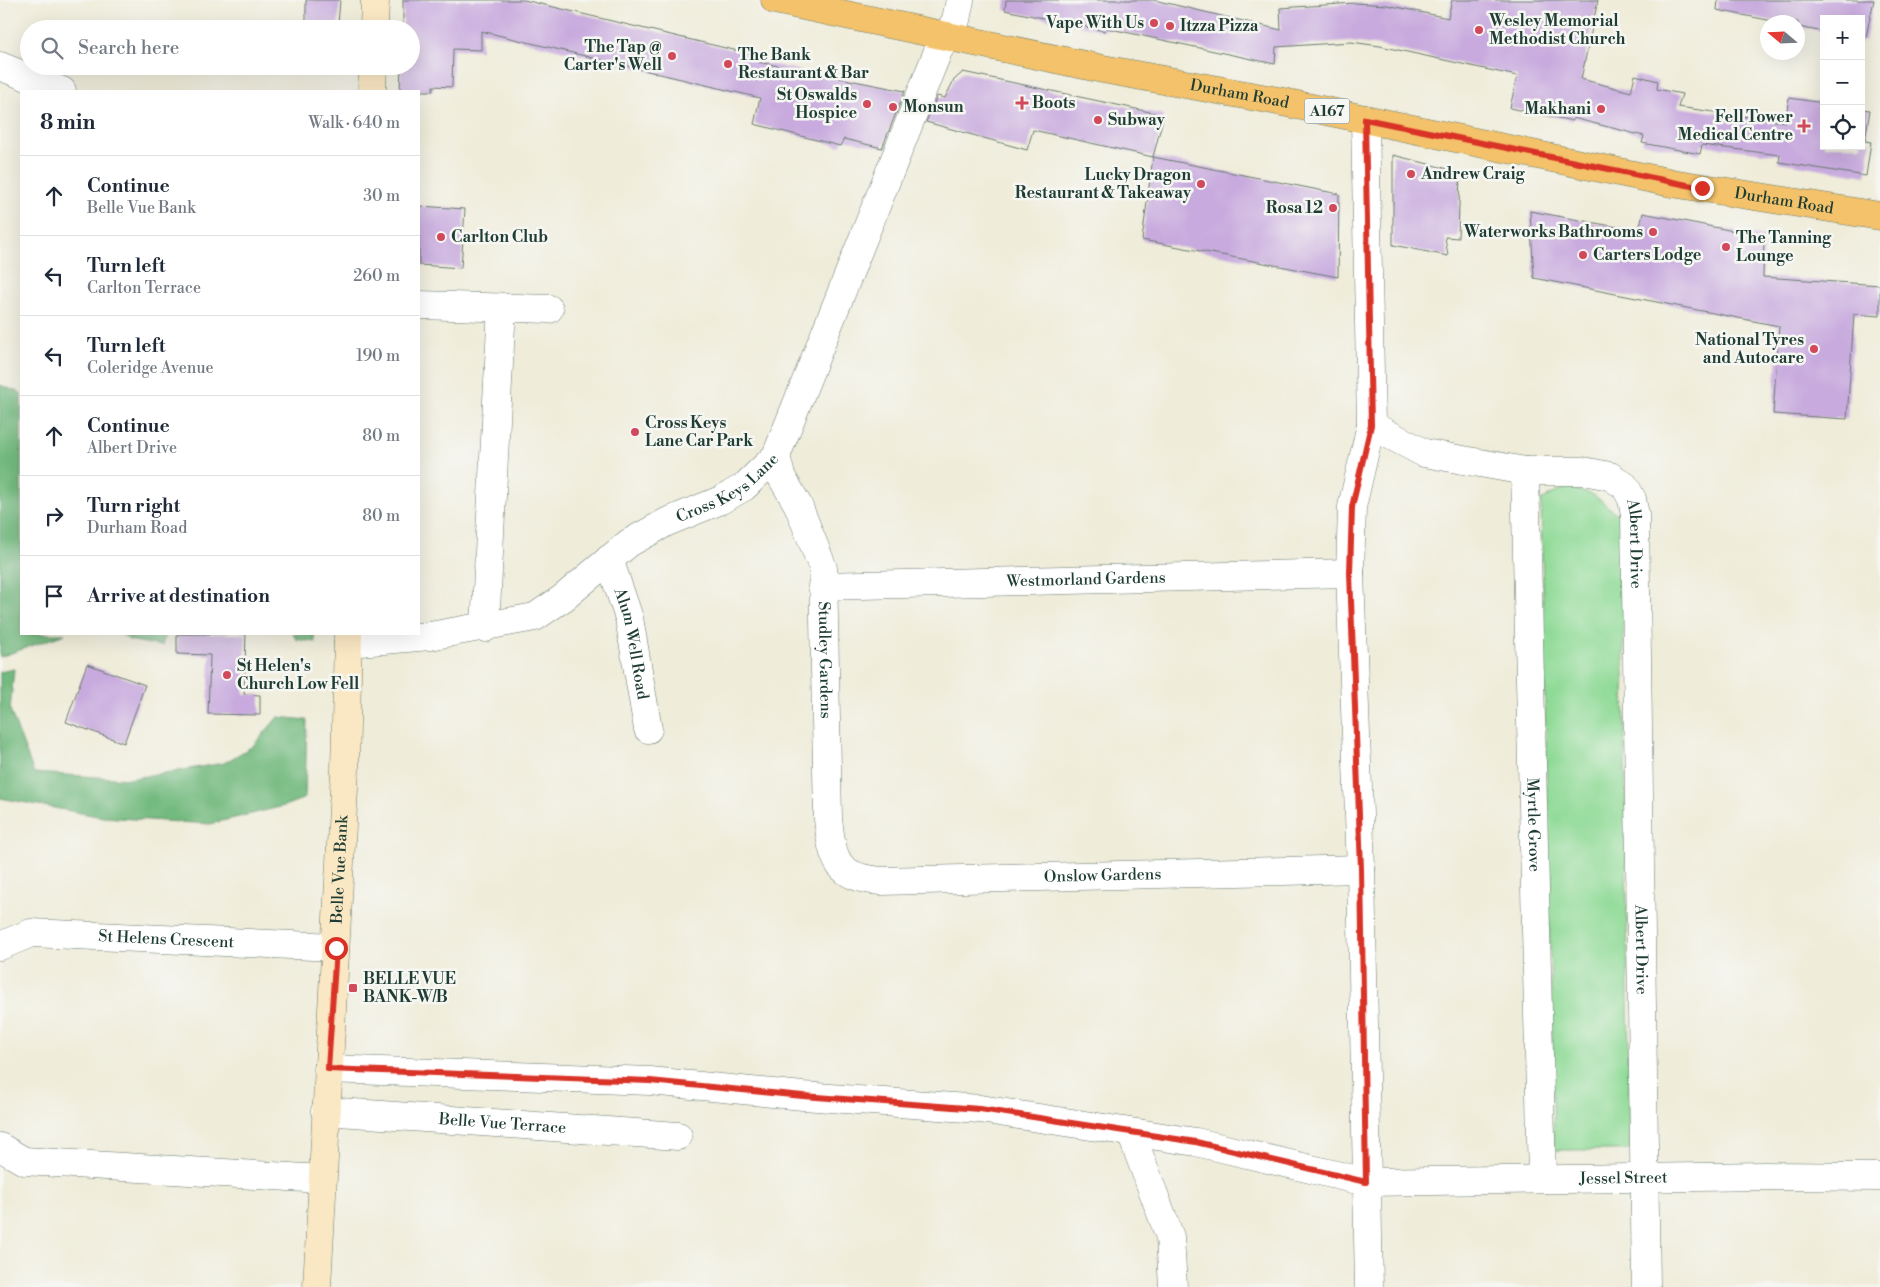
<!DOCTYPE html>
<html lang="en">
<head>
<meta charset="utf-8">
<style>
  :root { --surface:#fff; --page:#f6f6f7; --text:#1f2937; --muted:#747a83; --line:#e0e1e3 }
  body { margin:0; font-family:"Libre Bodoni",serif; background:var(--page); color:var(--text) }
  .controls { position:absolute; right:15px; top:15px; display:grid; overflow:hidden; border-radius:0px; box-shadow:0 5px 20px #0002 }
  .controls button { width:45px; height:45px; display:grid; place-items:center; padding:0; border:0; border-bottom:1px solid var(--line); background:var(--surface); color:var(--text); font:25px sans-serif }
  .compass { position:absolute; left:1760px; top:15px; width:45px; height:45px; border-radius:50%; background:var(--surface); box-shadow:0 5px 20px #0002; rotate:289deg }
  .stop { position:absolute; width:15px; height:15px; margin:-11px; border:4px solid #d93025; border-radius:50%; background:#fff }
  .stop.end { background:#d93025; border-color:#fff; box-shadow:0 1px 5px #0008 }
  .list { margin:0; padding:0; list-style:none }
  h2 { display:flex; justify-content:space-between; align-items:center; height:65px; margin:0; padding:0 20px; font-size:21px }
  h2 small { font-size:16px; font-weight:400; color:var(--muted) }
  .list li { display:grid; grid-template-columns:32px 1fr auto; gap:15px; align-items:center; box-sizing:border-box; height:80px; padding:0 20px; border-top:1px solid var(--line) }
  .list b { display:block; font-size:19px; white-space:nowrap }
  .list p { margin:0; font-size:16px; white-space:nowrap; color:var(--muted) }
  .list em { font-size:16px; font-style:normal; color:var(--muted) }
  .icon { flex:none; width:28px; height:28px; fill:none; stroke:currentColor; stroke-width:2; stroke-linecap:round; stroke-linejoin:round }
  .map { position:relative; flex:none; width:1880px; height:1287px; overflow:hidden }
  .search { position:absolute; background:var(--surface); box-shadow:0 5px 20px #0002; left:20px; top:20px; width:400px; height:55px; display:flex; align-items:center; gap:12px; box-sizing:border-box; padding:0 18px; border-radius:28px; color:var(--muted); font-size:19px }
  .panel { position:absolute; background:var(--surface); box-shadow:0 5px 20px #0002; left:20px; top:90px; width:400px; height:545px; border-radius:0px }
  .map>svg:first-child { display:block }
  .green { fill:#8fda96; stroke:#578c65 }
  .forest { fill:#73ba7f; stroke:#497c5a }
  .building { fill:#c8aade }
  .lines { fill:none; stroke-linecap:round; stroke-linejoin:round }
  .street-casing { stroke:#687a6e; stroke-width:29 }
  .secondary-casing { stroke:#687a6e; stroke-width:29 }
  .primary-casing { stroke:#687a6e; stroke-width:29 }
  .street { stroke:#fff; stroke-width:28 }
  .secondary { stroke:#fae7c3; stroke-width:28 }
  .primary { stroke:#f3c26a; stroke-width:28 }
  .route { stroke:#d93025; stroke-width:6 }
  .poi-dot { fill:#d1495b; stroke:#f6f6f2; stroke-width:2 }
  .labels { text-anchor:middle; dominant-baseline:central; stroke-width:5; stroke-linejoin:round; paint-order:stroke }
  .shield { fill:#f6f6f2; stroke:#60746d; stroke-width:1 }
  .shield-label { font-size:15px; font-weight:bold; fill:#1f3d34 }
  .poi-label { font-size:16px; font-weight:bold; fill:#1f3d34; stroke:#f6f6f2; text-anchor:start }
  .street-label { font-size:16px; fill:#1f3d34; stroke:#f6f6f2 }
</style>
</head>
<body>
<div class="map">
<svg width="1880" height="1287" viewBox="0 0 1880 1287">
  <rect width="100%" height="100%" fill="#f6f6f2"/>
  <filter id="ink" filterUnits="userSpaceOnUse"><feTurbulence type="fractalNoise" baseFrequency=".02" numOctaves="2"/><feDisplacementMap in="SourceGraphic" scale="10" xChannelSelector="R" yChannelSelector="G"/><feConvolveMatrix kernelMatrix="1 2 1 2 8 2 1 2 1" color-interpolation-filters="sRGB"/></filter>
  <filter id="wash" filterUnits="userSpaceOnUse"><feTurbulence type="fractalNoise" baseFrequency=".0096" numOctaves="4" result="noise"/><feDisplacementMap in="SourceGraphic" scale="20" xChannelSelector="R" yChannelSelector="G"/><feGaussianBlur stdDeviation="1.12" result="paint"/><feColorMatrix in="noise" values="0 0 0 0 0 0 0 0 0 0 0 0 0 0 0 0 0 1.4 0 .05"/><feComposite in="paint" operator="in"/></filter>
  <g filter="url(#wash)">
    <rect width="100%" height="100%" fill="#efecd9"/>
    <path class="green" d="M 1567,487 L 1594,495 L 1622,518 L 1630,1150 L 1554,1150 L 1541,500 Z"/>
    <path class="forest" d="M 0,385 L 21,393 L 21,634 L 65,634 L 0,657 Z
      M 121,634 L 165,634 L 162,646 L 129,640 Z
      M 293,634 L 314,634 L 315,642 L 296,639 Z
      M 14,669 L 10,710 L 34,773 L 129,779 L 224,763 L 253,746 L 278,717 L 307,720 L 305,798 L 284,806 L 210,824 L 103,817 L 0,798 L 0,672 Z"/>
    <g id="blocks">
      <path class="building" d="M 306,0 L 340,0 L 338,24 L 306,24 Z
        M 403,0 L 524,0 L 759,56 L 758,62 L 905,91 L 882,148 L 844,139 L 840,146 L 754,124 L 760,98 L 481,31 L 481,50 L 453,49 L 452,87 L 433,86 L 433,91 L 400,91 L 401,66 L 411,66 L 411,29 L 403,29 Z
        M 1006,0 L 1154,0 L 1281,30 L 1280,8 L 1355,3 L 1387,5 L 1448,18 L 1452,0 L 1598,0 L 1581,79 L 1631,92 L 1635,75 L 1658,81 L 1657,89 L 1682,94 L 1678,107 L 1785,122 L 1789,98 L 1824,103 L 1824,146 L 1861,146 L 1861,109 L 1870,110 L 1865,141 L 1871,142 L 1866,176 L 1779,162 L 1780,155 L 1702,145 L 1700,154 L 1642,143 L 1644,136 L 1573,118 L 1573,121 L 1510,108 L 1517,76 L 1380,46 L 1351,42 L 1276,47 L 1275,64 L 1106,28 L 1105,31 L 1005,10 Z
        M 1718,0 L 1874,0 L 1865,41 L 1861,40 L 1861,19 L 1824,19 L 1824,32 L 1798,27 L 1798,22 L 1778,22 L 1717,10 Z
        M 963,72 L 1164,115 L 1153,157 L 1033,130 L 1027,150 L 926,122 L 937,96 L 945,98 L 954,80 Z
        M 1393,155 L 1460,172 L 1458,238 L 1445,237 L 1448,256 L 1393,245 Z
        M 1153,157 L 1339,194 L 1338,277 L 1142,240 Z
        M 419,206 L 465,209 L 461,268 L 419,265 Z
        M 1530,211 L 1639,231 L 1643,213 L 1764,237 L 1763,277 L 1880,285 L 1880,316 L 1854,314 L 1847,419 L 1773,414 L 1779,326 L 1534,278 Z
        M 177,634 L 246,634 L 244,694 L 260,695 L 260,715 L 208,714 L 210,655 L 177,654 Z
        M 87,664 L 145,685 L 124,743 L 66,722 Z"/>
    </g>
  </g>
  <g filter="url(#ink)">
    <use href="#blocks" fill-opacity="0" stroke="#687a6e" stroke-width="1"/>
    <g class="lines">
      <defs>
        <g id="street">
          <path d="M 0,66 L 62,91"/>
          <path id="s1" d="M 1365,119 L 1371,425 L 1424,453 L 1525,471 L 1583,471 L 1610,476 L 1625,486 L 1632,499 L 1635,515 L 1646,1287"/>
          <path d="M 419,305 L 549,309"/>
          <path id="s2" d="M 776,456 L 781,476 L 798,505 L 823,568 L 828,819 C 833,861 836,877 881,881 L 1361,869"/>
          <path id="s3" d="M 1525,471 L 1542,1179"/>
          <path id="s4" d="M 609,559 L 629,618 L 648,729"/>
          <path id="s5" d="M 822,586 L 1350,573"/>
          <path d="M 485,628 L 502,307"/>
          <path id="s6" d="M 348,643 L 430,636 L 535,617 L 563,598 L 629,543 L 667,522 L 721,500 L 744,487 L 776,456 L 938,51 L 956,20 L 960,0"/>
          <path id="s7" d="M 0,946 L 31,933 L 335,947"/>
          <path id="s8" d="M 328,1069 L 650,1081 L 803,1096 L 980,1109 L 1196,1142 L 1366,1182 L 1764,1176 L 1880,1177"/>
          <path id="s9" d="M 325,1111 L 678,1136"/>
          <path d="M 1131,1133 L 1170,1237 L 1173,1287"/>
          <path d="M 0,1147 L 24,1161 L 322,1179"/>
          <path d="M 1369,1287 L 1361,869 L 1350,573 L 1352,507 L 1371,425"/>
        </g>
        <g id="secondary">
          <path d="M 374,29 L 375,0"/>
          <path d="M 372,91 L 373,66"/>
          <path id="s10" d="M 317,1287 L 345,770 L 348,634"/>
        </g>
        <g id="primary">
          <path id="s11" d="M 775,0 L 1103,69 L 1278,101 L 1672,183 L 1880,216"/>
        </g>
      </defs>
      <use href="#street" class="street-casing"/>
      <use href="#secondary" class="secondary-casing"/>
      <use href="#primary" class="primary-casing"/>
      <use href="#street" class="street"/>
      <use href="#secondary" class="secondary"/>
      <use href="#primary" class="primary"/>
    </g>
  </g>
  <g class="lines" filter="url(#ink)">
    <path class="route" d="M 336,948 L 328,1069 L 650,1081 L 803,1096 L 980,1109 L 1196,1142 L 1366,1182 L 1361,869 L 1350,573 L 1352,507 L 1371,425 L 1365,119 L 1702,188"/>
  </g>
  <g class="poi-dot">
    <circle cx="1154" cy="23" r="5"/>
    <circle cx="1170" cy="26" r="5"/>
    <circle cx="1479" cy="30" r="5"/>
    <circle cx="672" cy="56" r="5"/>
    <circle cx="728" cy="64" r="5"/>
    <path d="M1019.5 95.5h5v5h5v5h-5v5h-5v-5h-5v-5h5z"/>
    <circle cx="867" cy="104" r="5"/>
    <circle cx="893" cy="107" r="5"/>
    <circle cx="1601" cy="109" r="5"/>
    <circle cx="1098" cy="120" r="5"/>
    <path d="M1801.5 118.5h5v5h5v5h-5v5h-5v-5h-5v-5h5z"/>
    <circle cx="1411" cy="174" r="5"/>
    <circle cx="1201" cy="184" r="5"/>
    <circle cx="1333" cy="208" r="5"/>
    <circle cx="1653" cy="232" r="5"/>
    <circle cx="441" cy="237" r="5"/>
    <circle cx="1726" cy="247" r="5"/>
    <circle cx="1583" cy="255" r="5"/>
    <circle cx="1814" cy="349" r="5"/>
    <circle cx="635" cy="432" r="5"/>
    <circle cx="227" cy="675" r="5"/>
    <rect x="348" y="983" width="10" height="10" rx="2.5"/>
  </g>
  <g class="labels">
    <rect class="shield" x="1304.5" y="98.5" width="45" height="25" rx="4"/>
    <g class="shield-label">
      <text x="1327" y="111">A167</text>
    </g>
    <g class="poi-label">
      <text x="1489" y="21">Wesley Memorial<tspan x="1489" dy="18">Methodist Church</tspan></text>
      <text x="1144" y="23" text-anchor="end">Vape With Us</text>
      <text x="1180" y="26">Itzza Pizza</text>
      <text x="662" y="47" text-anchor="end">The Tap @<tspan x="662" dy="18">Carter's Well</tspan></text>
      <text x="738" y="55">The Bank<tspan x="738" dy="18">Restaurant &amp; Bar</tspan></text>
      <text x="857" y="95" text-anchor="end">St Oswalds<tspan x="857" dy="18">Hospice</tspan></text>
      <text x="1032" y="103">Boots</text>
      <text x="903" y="107">Monsun</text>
      <text x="1591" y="109" text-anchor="end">Makhani</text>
      <text x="1793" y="117" text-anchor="end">Fell Tower<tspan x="1793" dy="18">Medical Centre</tspan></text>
      <text x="1108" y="120">Subway</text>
      <text x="1421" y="174">Andrew Craig</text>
      <text x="1191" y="175" text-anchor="end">Lucky Dragon<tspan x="1191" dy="18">Restaurant &amp; Takeaway</tspan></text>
      <text x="1323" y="208" text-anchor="end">Rosa 12</text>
      <text x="1643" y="232" text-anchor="end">Waterworks Bathrooms</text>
      <text x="451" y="237">Carlton Club</text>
      <text x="1736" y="238">The Tanning<tspan x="1736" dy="18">Lounge</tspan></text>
      <text x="1593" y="255">Carters Lodge</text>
      <text x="1804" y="340" text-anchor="end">National Tyres<tspan x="1804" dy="18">and Autocare</tspan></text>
      <text x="645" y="423">Cross Keys<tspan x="645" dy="18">Lane Car Park</tspan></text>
      <text x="237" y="666">St Helen's<tspan x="237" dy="18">Church Low Fell</tspan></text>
      <text x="363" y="979">BELLE VUE<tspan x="363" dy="18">BANK-W/B</tspan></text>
    </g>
    <g class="street-label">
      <text stroke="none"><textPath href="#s11" startOffset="474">Durham Road</textPath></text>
      <text stroke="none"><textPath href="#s11" startOffset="1029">Durham Road</textPath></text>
      <text stroke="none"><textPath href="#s6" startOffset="422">Cross Keys Lane</textPath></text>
      <text stroke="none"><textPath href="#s1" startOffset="632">Albert Drive</textPath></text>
      <text stroke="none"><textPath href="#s5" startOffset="264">Westmorland Gardens</textPath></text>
      <text stroke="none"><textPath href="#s4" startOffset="88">Alum Well Road</textPath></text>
      <text stroke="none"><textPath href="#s2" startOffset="214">Studley Gardens</textPath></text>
      <text stroke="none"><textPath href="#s3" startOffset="354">Myrtle Grove</textPath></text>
      <text stroke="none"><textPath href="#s10" startOffset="418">Belle Vue Bank</textPath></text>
      <text stroke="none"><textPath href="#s2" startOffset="688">Onslow Gardens</textPath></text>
      <text stroke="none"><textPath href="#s7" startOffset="169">St Helens Crescent</textPath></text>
      <text stroke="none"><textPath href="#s1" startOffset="1038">Albert Drive</textPath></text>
      <text stroke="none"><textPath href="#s9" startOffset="178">Belle Vue Terrace</textPath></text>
      <text stroke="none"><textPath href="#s8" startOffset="1304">Jessel Street</textPath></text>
    </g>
  </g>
</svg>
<div class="controls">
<button>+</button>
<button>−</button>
<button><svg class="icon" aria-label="locate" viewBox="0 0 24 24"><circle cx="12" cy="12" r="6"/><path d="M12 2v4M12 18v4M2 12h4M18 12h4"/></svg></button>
</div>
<svg class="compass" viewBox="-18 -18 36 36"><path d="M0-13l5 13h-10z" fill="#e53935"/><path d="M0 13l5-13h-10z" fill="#747a83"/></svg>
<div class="stop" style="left:336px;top:948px"></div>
<div class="stop end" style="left:1702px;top:188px"></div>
<div class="search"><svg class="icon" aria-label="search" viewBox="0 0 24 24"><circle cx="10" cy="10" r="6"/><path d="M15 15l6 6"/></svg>Search here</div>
<section class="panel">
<h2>8 min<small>Walk · 640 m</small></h2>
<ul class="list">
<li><svg class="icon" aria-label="ahead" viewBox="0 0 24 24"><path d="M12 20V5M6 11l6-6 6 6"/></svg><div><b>Continue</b><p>Belle Vue Bank</p></div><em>30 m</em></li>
<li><svg class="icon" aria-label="left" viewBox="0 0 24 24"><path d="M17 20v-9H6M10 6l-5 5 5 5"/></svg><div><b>Turn left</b><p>Carlton Terrace</p></div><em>260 m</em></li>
<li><svg class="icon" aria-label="left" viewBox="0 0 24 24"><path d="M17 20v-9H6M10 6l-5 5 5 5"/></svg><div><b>Turn left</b><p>Coleridge Avenue</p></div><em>190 m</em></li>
<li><svg class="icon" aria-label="ahead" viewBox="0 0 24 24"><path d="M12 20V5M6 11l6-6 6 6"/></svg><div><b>Continue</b><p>Albert Drive</p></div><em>80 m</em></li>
<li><svg class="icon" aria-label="right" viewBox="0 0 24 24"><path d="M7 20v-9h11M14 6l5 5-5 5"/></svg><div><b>Turn right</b><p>Durham Road</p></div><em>80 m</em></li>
<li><svg class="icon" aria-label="arrive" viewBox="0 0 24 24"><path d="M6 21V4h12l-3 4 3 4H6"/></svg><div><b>Arrive at destination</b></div></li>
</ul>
</section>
</div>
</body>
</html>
